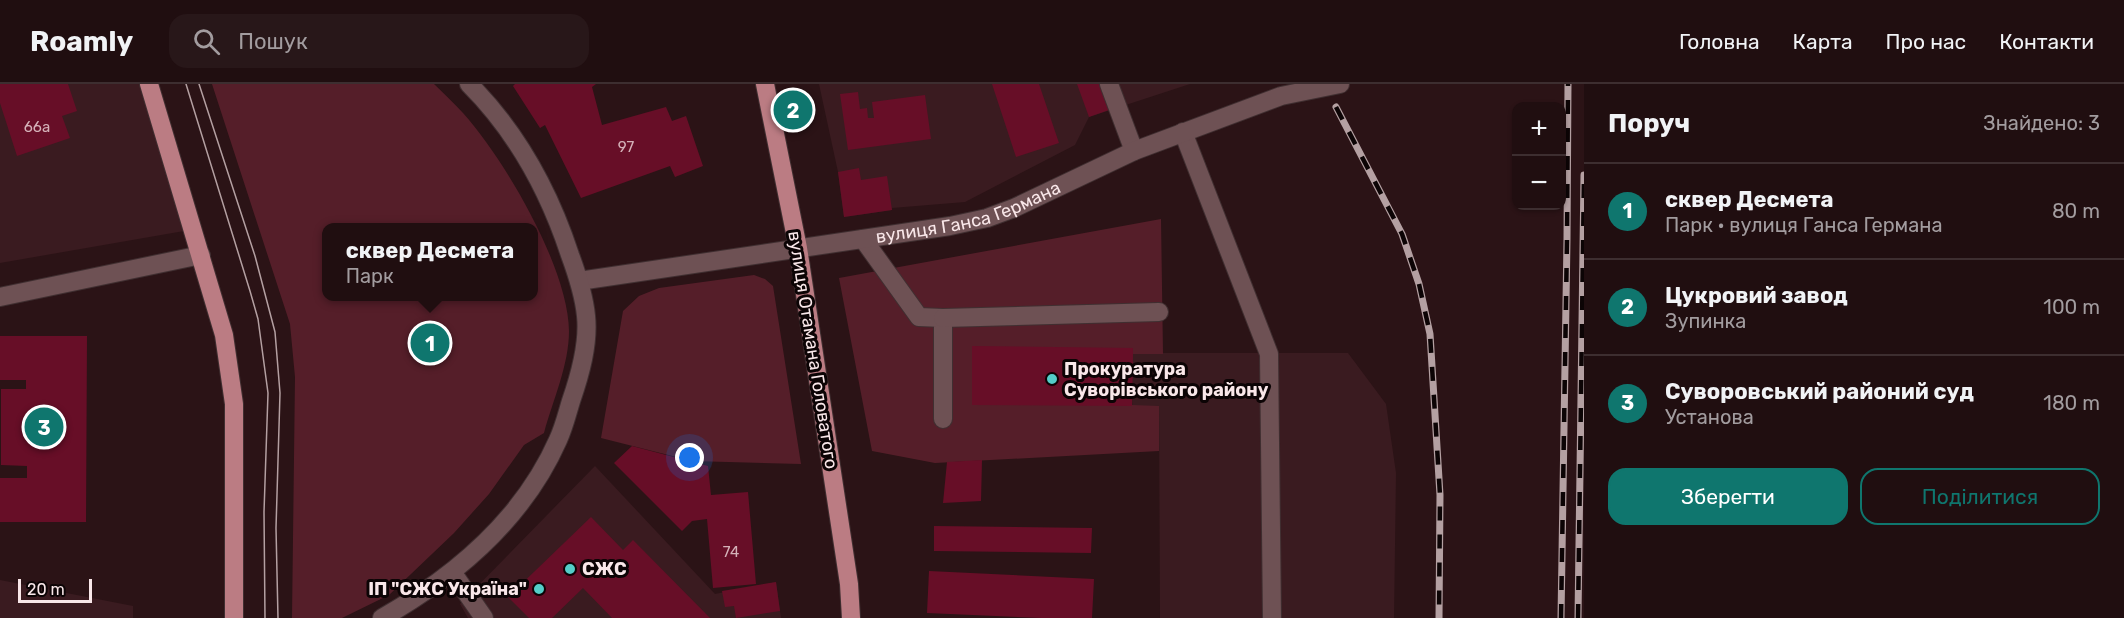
<!DOCTYPE html>
<html lang="uk">
<head>
<meta charset="utf-8">
<style>
  :root { --surface:#200e10; --page:#281719; --text:#f1f3f6; --muted:#a29c9f; --line:#3d2e30; --accent:#0f766e }
  body { margin:0; font-family:Rubik,sans-serif; background:var(--page); color:var(--text) }
  .controls { position:absolute; right:18px; top:18px; display:grid; overflow:hidden; border-radius:12px; box-shadow:0 2px 4px #0004 }
  .controls button { width:54px; height:54px; display:grid; place-items:center; padding:0; border:0; border-bottom:2px solid var(--line); background:var(--surface); color:var(--text); font:30px sans-serif }
  .scale { position:absolute; left:18px; bottom:15px; width:74px; box-sizing:border-box; padding-left:6px; border:3px solid #f9e7e9; border-top:0; font-size:16px; line-height:21px; white-space:nowrap; color:#f9e7e9; -webkit-text-stroke:4px #0c0405; paint-order:stroke }
  .you { position:absolute; left:690px; top:374px; width:21px; height:21px; margin:-15px; border:4px solid #fff; border-radius:50%; background:#1a73e8; box-shadow:0 0 0 9px #1a73e833 }
  .badge { display:grid; place-items:center; width:39px; height:39px; border-radius:50%; background:var(--accent); color:#fff; font-size:20px; font-weight:700 }
  .pin { position:absolute; translate:-50% -50%; border:3px solid #fff; box-shadow:0 2px 6px #0006 }
  .popup { position:absolute; left:322px; top:139px; width:216px; height:78px; box-sizing:border-box; display:grid; place-content:center; border-radius:12px; background:var(--surface); filter:drop-shadow(0 2px 4px #0005); font-size:20px; white-space:nowrap; color:var(--muted) }
  .popup b { font-size:22px; color:var(--text) }
  .popup::after { content:''; position:absolute; left:50%; top:100%; margin-left:-12px; border:12px solid transparent; border-top-color:var(--surface) }
  .list { margin:0; padding:0; list-style:none }
  h2 { display:flex; justify-content:space-between; align-items:center; height:78px; margin:0; padding:0 24px; font-size:26px }
  h2 small { font-size:20px; font-weight:400; color:var(--muted) }
  .list li { display:grid; grid-template-columns:39px 1fr auto; gap:18px; align-items:center; box-sizing:border-box; height:96px; padding:0 24px; border-top:2px solid var(--line) }
  .list b { display:block; font-size:22px; white-space:nowrap }
  .list p { margin:0; font-size:20px; white-space:nowrap; color:var(--muted) }
  .list em { font-size:20px; font-style:normal; color:var(--muted) }
  .actions { display:flex; gap:12px; padding:18px 24px }
  .actions a { flex:1; padding:14px 0; border:2px solid var(--accent); border-radius:18px; text-align:center; font-size:21px; color:var(--accent) }
  .actions .main { background:var(--accent); color:#fff }
  .icon { flex:none; width:33px; height:33px; fill:none; stroke:currentColor; stroke-width:2; stroke-linecap:round; stroke-linejoin:round }
  .map { position:relative; flex:none; width:1584px; height:534px; overflow:hidden }
  header { display:flex; align-items:center; gap:36px; box-sizing:border-box; height:84px; padding:0 30px; background:var(--surface); border-bottom:2px solid var(--line) }
  header strong { font-size:28px }
  nav { display:flex; gap:33px; margin-inline-start:auto; font-size:21px }
  .search { width:420px; height:54px; background:var(--page); display:flex; align-items:center; gap:15px; box-sizing:border-box; padding:0 21px; border-radius:18px; color:var(--muted); font-size:22px }
  main { display:flex }
  aside { flex:1; background:var(--surface) }
  .map>svg:first-child { display:block }
  .built { fill:#3a1b20 }
  .green { fill:#551e29; fill-rule:evenodd }
  .building { fill:#670e27 }
  .lines { fill:none; stroke-linecap:round; stroke-linejoin:round }
  .minor-casing { stroke:#402f31; stroke-width:20 }
  .major-casing { stroke:#402f31; stroke-width:20 }
  .minor { stroke:#6e5154; stroke-width:18 }
  .major { stroke:#bb7c83; stroke-width:18 }
  .tram { stroke:#b4a0a2; stroke-width:1.5 }
  .rail-casing { stroke:#b4a0a2; stroke-width:7 }
  .rail { stroke:#0c0405; stroke-width:4.5; stroke-dasharray:14; stroke-linecap:butt }
  .poi-dot { fill:#54cdc8; stroke:#0c0405; stroke-width:2 }
  .labels { text-anchor:middle; dominant-baseline:central; stroke-width:6; stroke-linejoin:round; paint-order:stroke }
  .number-label { font-size:15px; fill:#d4b1b8 }
  .street-label { font-size:18px; fill:#f9e7e9; stroke:#0c0405 }
  .poi-label { font-size:18px; font-weight:bold; fill:#f9e7e9; stroke:#0c0405; text-anchor:start }
</style>
</head>
<body>
<header>
<strong>Roamly</strong>
<div class="search"><svg class="icon" aria-label="search" viewBox="0 0 24 24"><circle cx="10" cy="10" r="6"/><path d="M15 15l6 6"/></svg>Пошук</div>
<nav><a>Головна</a><a>Карта</a><a>Про нас</a><a>Контакти</a></nav>
</header>
<main>
<div class="map">
<svg width="1584" height="534" viewBox="0 0 1584 534">
  <rect width="100%" height="100%" fill="#2b1316"/>
  <path class="built" d="M 0,0 L 142,0 L 184,147 L 0,179 Z
    M 819,0 L 1190,0 L 1089,33 L 1075,61 L 965,118 L 892,124 L 892,126 L 844,133 L 838,88 Z
    M 1133,269 L 1348,269 L 1386,320 L 1396,389 L 1394,534 L 1160,534 L 1159,322 L 1132,322 Z
    M 595,382 L 715,510 L 776,498 L 781,534 L 468,534 L 460,520 Z
    M 0,496 L 133,522 L 133,534 L 0,534 Z"/>
  <path class="green" d="M 212,0 L 434,0 C 444,10 454,19 463,29 C 505,76 568,183 569,247 C 569,281 553,316 544,349 L 524,361 L 489,410 L 454,449 L 389,511 L 342,534 L 292,534 L 295,293 L 290,240 ZM 326,144 L 534,144 L 534,212 L 326,212 Z
    M 1161,135 L 1163,270 L 1133,270 L 1132,321 L 1159,322 L 1159,367 L 935,379 L 872,367 L 839,194 Z
    M 754,191 L 765,195 L 773,202 L 801,380 L 692,377 L 601,354 L 623,227 L 639,212 L 659,204 Z"/>
  <path class="building" d="M 0,0 L 68,0 L 77,27 L 62,32 L 70,54 L 17,72 L 0,19 Z
    M 515,0 L 596,0 L 592,3 L 602,41 L 666,23 L 672,37 L 686,32 L 703,82 L 675,93 L 670,82 L 581,114 L 545,41 L 540,44 L 513,2 Z
    M 992,0 L 1039,0 L 1059,59 L 1016,73 Z
    M 1077,0 L 1101,0 L 1109,26 L 1089,33 Z
    M 858,8 L 860,25 L 867,24 L 868,34 L 874,34 L 872,18 L 925,11 L 931,55 L 848,66 L 840,10 Z
    M 859,84 L 861,96 L 887,92 L 892,126 L 844,133 L 838,88 Z
    M 0,252 L 87,252 L 86,438 L 0,438 L 0,394 L 27,394 L 27,382 L 1,381 L 1,305 L 26,305 L 26,296 L 0,296 Z
    M 972,262 L 1133,264 L 1132,322 L 972,321 Z
    M 632,362 L 708,382 L 711,411 L 748,408 L 756,500 L 713,504 L 707,435 L 692,437 L 682,447 L 614,379 Z
    M 982,376 L 981,417 L 943,419 L 947,378 Z
    M 591,433 L 623,466 L 633,456 L 710,534 L 612,534 L 583,504 L 552,534 L 529,534 L 508,513 Z
    M 934,442 L 1092,444 L 1091,469 L 934,467 Z
    M 929,487 L 1094,495 L 1092,534 L 1041,534 L 927,529 Z
    M 776,498 L 780,527 L 736,534 L 734,522 L 725,523 L 722,507 Z"/>
  <g class="lines">
    <defs>
      <g id="minor">
        <path d="M 1109,0 L 1134,67"/>
        <path d="M 1183,48 L 1269,270 L 1272,534"/>
        <path d="M 863,155 L 919,233 L 943,234 L 943,335"/>
        <path id="s1" d="M 579,197 L 950,142 L 987,134 L 1014,124 L 1134,67 L 1281,12 L 1340,0"/>
        <path d="M 0,213 L 201,171"/>
        <path d="M 943,234 L 1159,228"/>
        <path d="M 452,488 L 484,534"/>
        <path d="M 382,534 C 456,492 523,435 558,356 C 564,343 567,330 571,317 C 580,291 589,260 586,232 C 584,211 577,190 570,171 C 549,107 517,48 469,0"/>
      </g>
      <path id="major" d="M 149,0 L 224,251 L 234,320 L 234,534
        M 765,0 L 798,164 L 849,500 L 851,534"/>
    </defs>
    <use href="#minor" class="minor-casing"/>
    <use href="#major" class="major-casing"/>
    <use href="#minor" class="minor"/>
    <use href="#major" class="major"/>
    <path class="tram" d="M 186,0 L 250,207 L 258,235 L 268,309 L 264,428 L 265,534
      M 199,0 L 255,172 L 275,248 L 280,309 L 276,444 L 278,534"/>
    <defs>
      <path id="rail" d="M 1336,23 L 1402,150 L 1419,200 L 1430,250 L 1440,411 L 1439,534
        M 1561,534 L 1567,155 L 1568,0
        M 1578,534 L 1584,91"/>
    </defs>
    <use href="#rail" class="rail-casing"/>
    <use href="#rail" class="rail"/>
  </g>
  <g class="poi-dot">
    <circle cx="1052" cy="295" r="6"/>
    <circle cx="570" cy="485" r="6"/>
    <circle cx="539" cy="505" r="6"/>
  </g>
  <g class="labels">
    <g class="number-label">
      <text x="37" y="43">66а</text>
      <text x="626" y="63">97</text>
      <text x="731" y="468">74</text>
    </g>
    <g class="street-label">
      <text stroke="none"><textPath href="#s1" startOffset="396">вулиця Ганса Германа</textPath></text>
      <text transform="translate(813 266) rotate(81)">вулиця Отамана Головатого</text>
    </g>
    <g class="poi-label">
      <text x="1064" y="285">Прокуратура<tspan x="1064" dy="21">Суворівського району</tspan></text>
      <text x="582" y="485">СЖС</text>
      <text x="527" y="505" text-anchor="end">ІП "СЖС Україна"</text>
    </g>
  </g>
</svg>
<div class="controls">
<button>+</button>
<button>−</button>
</div>
<div class="scale">20 m</div>
<div class="you"></div>
<div class="pin badge" style="left:430px;top:259px">1</div>
<div class="popup"><b>сквер Десмета</b>Парк</div>
<div class="pin badge" style="left:793px;top:26px">2</div>
<div class="pin badge" style="left:44px;top:343px">3</div>
</div>
<aside>
<h2>Поруч<small>Знайдено: 3</small></h2>
<ul class="list">
<li><span class="badge">1</span><div><b>сквер Десмета</b><p>Парк · вулиця Ганса Германа</p></div><em>80 m</em></li>
<li><span class="badge">2</span><div><b>Цукровий завод</b><p>Зупинка</p></div><em>100 m</em></li>
<li><span class="badge">3</span><div><b>Суворовський районий суд</b><p>Установа</p></div><em>180 m</em></li>
</ul>
<div class="actions"><a class="main">Зберегти</a><a>Поділитися</a></div>
</aside>
</main>
</body>
</html>
